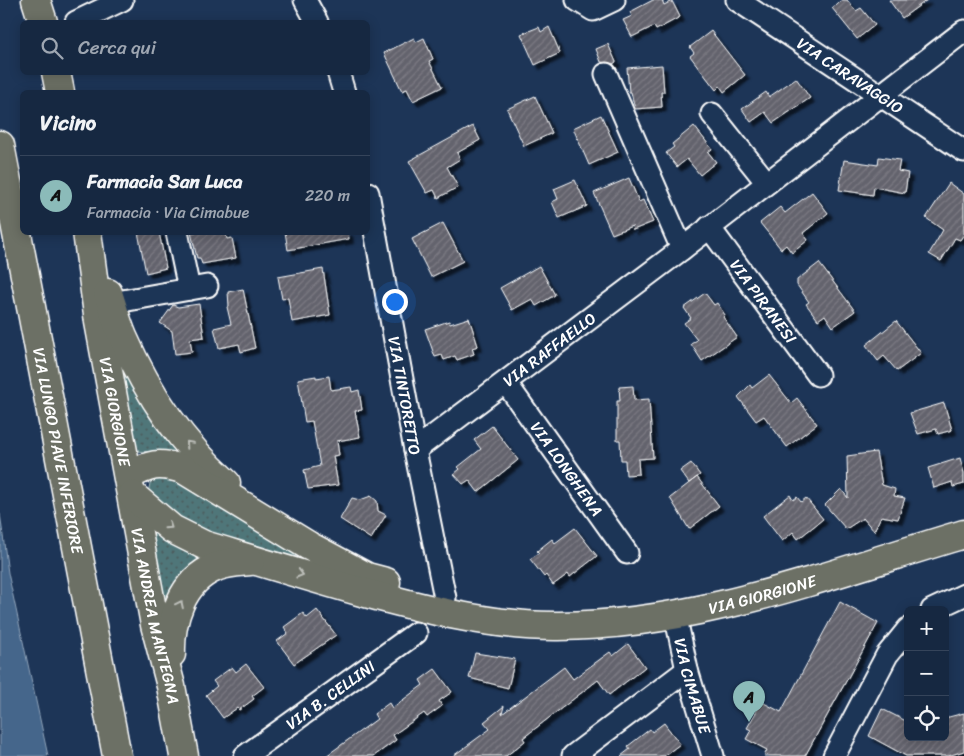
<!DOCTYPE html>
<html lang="it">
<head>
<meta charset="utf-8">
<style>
  :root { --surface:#162841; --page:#23344c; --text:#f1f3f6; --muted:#9ea6b1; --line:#35445a; --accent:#8bbbb9 }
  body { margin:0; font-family:Sriracha,sans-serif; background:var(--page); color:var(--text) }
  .controls { position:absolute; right:15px; bottom:15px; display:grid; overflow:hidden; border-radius:8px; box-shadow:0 2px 12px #0003 }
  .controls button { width:45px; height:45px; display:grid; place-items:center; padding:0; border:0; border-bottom:1px solid var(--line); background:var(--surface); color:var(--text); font:25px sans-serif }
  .you { position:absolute; left:394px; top:301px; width:18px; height:18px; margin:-12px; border:4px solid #fff; border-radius:50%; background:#1a73e8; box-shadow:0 0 0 8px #1a73e833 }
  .badge { display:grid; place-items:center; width:32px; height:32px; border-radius:50%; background:var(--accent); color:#111; font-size:16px; font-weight:700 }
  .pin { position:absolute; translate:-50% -41px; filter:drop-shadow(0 1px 2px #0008) }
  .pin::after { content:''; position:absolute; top:26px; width:18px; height:15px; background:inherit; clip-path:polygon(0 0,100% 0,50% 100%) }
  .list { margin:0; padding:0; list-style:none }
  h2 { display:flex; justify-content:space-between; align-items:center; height:65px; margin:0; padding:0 20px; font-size:21px }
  h2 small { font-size:16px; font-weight:400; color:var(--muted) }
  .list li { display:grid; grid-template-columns:32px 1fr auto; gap:15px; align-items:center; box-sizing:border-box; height:80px; padding:0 20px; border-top:1px solid var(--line) }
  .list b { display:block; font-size:19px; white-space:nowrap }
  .list p { margin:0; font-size:16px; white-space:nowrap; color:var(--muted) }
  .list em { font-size:16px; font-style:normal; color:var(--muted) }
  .icon { flex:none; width:28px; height:28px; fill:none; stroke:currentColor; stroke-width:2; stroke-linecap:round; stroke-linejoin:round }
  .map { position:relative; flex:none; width:964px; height:756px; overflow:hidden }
  .search { position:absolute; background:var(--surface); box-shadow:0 2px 12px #0003; left:20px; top:20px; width:350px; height:55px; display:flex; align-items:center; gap:12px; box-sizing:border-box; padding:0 18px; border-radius:8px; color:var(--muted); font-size:19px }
  .panel { position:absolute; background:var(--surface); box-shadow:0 2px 12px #0003; left:20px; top:90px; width:350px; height:145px; border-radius:8px }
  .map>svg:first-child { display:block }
  .grass { fill:url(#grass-dots); stroke:#a7babc }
  .water { fill:#45668b; stroke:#8fa3b9 }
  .building { fill:url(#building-hatch); stroke:#fff; filter:url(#shadow) }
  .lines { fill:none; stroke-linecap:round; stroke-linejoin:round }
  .minor-casing { stroke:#fff; stroke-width:25 }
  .major-casing { stroke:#fff; stroke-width:31 }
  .minor { stroke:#1d3557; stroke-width:21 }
  .major { stroke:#6c7065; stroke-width:28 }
  .oneway { stroke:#bdbfba }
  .labels { text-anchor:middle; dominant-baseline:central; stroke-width:5; stroke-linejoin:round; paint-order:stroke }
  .street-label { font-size:16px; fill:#fff; stroke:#1d3557 }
</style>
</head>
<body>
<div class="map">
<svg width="964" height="756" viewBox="0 0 964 756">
  <defs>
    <pattern id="grass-dots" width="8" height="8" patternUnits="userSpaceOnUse" patternTransform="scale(1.25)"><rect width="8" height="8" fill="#4f7679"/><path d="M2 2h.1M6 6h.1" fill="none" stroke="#4d5d5e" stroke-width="1.8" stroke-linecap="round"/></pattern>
    <pattern id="building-hatch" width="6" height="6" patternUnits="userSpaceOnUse" patternTransform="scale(1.25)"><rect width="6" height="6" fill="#64636d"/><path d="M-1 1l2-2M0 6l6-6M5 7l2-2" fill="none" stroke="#7b7a83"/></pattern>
    <filter id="shadow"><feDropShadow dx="4.5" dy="4.5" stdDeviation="1" flood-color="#0009"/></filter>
  </defs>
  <rect width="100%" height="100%" fill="#1d3557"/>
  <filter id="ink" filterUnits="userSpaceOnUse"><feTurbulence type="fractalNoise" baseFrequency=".02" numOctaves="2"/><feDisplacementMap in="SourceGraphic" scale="10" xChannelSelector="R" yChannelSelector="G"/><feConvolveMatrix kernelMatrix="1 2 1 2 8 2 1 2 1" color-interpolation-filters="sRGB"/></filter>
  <g filter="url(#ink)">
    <path class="grass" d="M 119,360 C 136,397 154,432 185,459 L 158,452 L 131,451 Z
      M 168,472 L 344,576 L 192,535 L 148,493 L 152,474 Z
      M 144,519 L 223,559 L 163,624 Z"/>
    <path class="water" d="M 0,513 L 8,573 L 48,756 L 0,756 Z"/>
    <path class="building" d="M 653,0 L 662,0 L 664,5 L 672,1 L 680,17 L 656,30 L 654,26 L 632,37 L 623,20 L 632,16 L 630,12 Z
      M 842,0 L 847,0 L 856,11 L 861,8 L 875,25 L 857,39 L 832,8 Z
      M 889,0 L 927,0 L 902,18 Z
      M 539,27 L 541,32 L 549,27 L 560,53 L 535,65 L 521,34 Z
      M 711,31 L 745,75 L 724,92 L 720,86 L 716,90 L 690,56 L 694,53 L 690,47 Z
      M 414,38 L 416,42 L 424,38 L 433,59 L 429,61 L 442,87 L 413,101 L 407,89 L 402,91 L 384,53 Z
      M 608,44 L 616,62 L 613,64 L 601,62 L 596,49 Z
      M 662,65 L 664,92 L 661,92 L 662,107 L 635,109 L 631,92 L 629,92 L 627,68 Z
      M 796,78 L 810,98 L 773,123 L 765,112 L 751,122 L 742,109 L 766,92 L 769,97 Z
      M 535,96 L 552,133 L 524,146 L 507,109 Z
      M 601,115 L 618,152 L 589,165 L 573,128 Z
      M 473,126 L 480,140 L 457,153 L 460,159 L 447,167 L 458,187 L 438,198 L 434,190 L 427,193 L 409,161 Z
      M 694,126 L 712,149 L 708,152 L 716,162 L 700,175 L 687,159 L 677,167 L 666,153 L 674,147 L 672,144 Z
      M 879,157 L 900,160 L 898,171 L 908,173 L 905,193 L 874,187 L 873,195 L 839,190 L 844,160 L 878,165 Z
      M 629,178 L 639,202 L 643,200 L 653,222 L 633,230 L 632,226 L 612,234 L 594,193 Z
      M 575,180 L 587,206 L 559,218 L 552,202 L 558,199 L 554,189 Z
      M 949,183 L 964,194 L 964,234 L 960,240 L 955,238 L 941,261 L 929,254 L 943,230 L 926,218 Z
      M 812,192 L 828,213 L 803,233 L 808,240 L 792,253 L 786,245 L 781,249 L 760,223 L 780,207 L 785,213 Z
      M 443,223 L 463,261 L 431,277 L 412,239 Z
      M 138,232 L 159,232 L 166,268 L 146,273 Z
      M 191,232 L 225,232 L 227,239 L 232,238 L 236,258 L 202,264 L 200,258 L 197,258 Z
      M 285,232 L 348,232 L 349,239 L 288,250 Z
      M 819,263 L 855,311 L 833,327 L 825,315 L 818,320 L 806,304 L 809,302 L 797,285 L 797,280 Z
      M 539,266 L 555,295 L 536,306 L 532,299 L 512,310 L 500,288 Z
      M 323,269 L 330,315 L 292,322 L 288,298 L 282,299 L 278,277 Z
      M 243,289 L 255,348 L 241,352 L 239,344 L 219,348 L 214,328 L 231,324 L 227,307 L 229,306 L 228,292 Z
      M 705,293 L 714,305 L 717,303 L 725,315 L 723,317 L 737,337 L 702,361 L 691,344 L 697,340 L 684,323 L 691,318 L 684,308 Z
      M 199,304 L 204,337 L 190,339 L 192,352 L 175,354 L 172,331 L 160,323 L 173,305 L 178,307 Z
      M 469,318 L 478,346 L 472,348 L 474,354 L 457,360 L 455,356 L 444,360 L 442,355 L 435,357 L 425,329 L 449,321 L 450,324 Z
      M 896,321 L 921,353 L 897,371 L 884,356 L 878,361 L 866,345 Z
      M 769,375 L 791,403 L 797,398 L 817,424 L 787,447 L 764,416 L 756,421 L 738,397 L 750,385 L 752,388 Z
      M 316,376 L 316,378 L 329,376 L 331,390 L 351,387 L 352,392 L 359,390 L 362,410 L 355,411 L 360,437 L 337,441 L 339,455 L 333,456 L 338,485 L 308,489 L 304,470 L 320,466 L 312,421 L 305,422 L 298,379 Z
      M 633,386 L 634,400 L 649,399 L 653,458 L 638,459 L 639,474 L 626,475 L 625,460 L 621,460 L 620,440 L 617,440 L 617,401 L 620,401 L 619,387 Z
      M 944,403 L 952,430 L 938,434 L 936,429 L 918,434 L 910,413 Z
      M 492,426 L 518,460 L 478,492 L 469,480 L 463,484 L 454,474 L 460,469 L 458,467 L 481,449 L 474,440 Z
      M 876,452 L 882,485 L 895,489 L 894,496 L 905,498 L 898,519 L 881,516 L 874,531 L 863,518 L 846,529 L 825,505 L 841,489 L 848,498 L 847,456 Z
      M 960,458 L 964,473 L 964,484 L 953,487 L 952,482 L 934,488 L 928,468 Z
      M 691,463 L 700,475 L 689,483 L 680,471 Z
      M 697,477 L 719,506 L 689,529 L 670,498 Z
      M 790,495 L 793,500 L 797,497 L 801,502 L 806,498 L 823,519 L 798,539 L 793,532 L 782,541 L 763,516 Z
      M 371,496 L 377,501 L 378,511 L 386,515 L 371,539 L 340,519 L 352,498 L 360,500 Z
      M 575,528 L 597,556 L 570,577 L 568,574 L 553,585 L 546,575 L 544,577 L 530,559 L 539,553 L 537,551 L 552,539 L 555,543 Z
      M 840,602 L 878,623 L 805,756 L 764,756 L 767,750 L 746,739 L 751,730 L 747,728 L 762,702 L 781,712 Z
      M 317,610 L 336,635 L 294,664 L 277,641 L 288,633 L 284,627 L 303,613 L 307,618 Z
      M 628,644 L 645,667 L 609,695 L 598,680 L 523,738 L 525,741 L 506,756 L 453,756 L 490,729 L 484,722 L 504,706 L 502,714 L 564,667 L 573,679 L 610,652 L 613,656 Z
      M 475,653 L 515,659 L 508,688 L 469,678 Z
      M 246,664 L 264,687 L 252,696 L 254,699 L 239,710 L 237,708 L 223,718 L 206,695 L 217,686 L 213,681 L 232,667 L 236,672 Z
      M 435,669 L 452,692 L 439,701 L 442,706 L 427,717 L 424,713 L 393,735 L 396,740 L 374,756 L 326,756 L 377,719 L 374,714 L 389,703 L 392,708 L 423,685 L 420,680 Z
      M 882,709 L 908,722 L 908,737 L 945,737 L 945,718 L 964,713 L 964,751 L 948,756 L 906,756 L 869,736 Z
      M 664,723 L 680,744 L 664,756 L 621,756 L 630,749 L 628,746 L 650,729 L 652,732 Z"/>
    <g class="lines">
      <defs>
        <g id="minor">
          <path d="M 305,0 L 317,22"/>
          <path d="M 577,0 L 593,10 L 614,0"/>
          <path id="s1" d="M 737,0 L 964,151"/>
          <path d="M 76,22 L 122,0"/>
          <path d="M 338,72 L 344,92"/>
          <path d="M 606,74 L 682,249"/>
          <path d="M 712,114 L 767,183"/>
          <path id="s2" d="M 368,193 L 415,450 L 445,598"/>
          <path id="s3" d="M 709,227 L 818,375"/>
          <path d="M 177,232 L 189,289"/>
          <path d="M 111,303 L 207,286"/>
          <path id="s4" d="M 506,383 L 627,553"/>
          <path id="s5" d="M 415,450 L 682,249 L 964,31"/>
          <path d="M 932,610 L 964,595"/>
          <path id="s6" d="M 675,614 L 687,670 L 713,756"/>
          <path id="s7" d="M 245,756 L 416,633"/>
          <path d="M 573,756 L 687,670"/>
          <path d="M 834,756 L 887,655 L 908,629"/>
        </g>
        <g id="major">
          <path d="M 36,0 L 43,22"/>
          <path d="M 56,72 L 60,92"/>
          <path id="s8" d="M 0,145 L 117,756"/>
          <path id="s9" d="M 87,232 L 99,322 L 155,625 L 171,686 L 184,756"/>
          <path d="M 108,293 C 113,308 117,323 123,337 C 147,392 181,443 226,483"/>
          <path d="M 128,476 C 150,464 158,462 183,469 L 309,546 L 367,577 L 386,582"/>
          <path id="s10" d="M 132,495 L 172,529 L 204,545 C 257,561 309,577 362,592 C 425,609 489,626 555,626 C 693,627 833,573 964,534"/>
          <path d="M 171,654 C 170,621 181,581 216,567 C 227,562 238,562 250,561"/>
        </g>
      </defs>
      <use href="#minor" class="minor-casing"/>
      <use href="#major" class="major-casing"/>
      <use href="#minor" class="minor"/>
      <use href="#major" class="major"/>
    </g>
    <defs><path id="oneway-chevron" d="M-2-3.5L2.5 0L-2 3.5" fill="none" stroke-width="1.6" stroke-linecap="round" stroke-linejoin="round" transform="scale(1.25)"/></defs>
    <g class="oneway">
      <use href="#oneway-chevron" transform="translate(189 444) rotate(-131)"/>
      <use href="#oneway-chevron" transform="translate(169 526) rotate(34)"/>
      <use href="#oneway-chevron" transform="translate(300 574) rotate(16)"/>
      <use href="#oneway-chevron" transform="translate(180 604) rotate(-64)"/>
    </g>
  </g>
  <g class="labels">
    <g class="street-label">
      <text stroke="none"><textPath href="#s1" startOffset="136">VIA CARAVAGGIO</textPath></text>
      <text stroke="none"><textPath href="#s3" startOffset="92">VIA PIRANESI</textPath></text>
      <text stroke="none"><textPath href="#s5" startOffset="168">VIA RAFFAELLO</textPath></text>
      <text stroke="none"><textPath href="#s2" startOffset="206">VIA TINTORETTO</textPath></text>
      <text stroke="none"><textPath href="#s9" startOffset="182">VIA GIORGIONE</textPath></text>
      <text stroke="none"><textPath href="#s8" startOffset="311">VIA LUNGO PIAVE INFERIORE</textPath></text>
      <text stroke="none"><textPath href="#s4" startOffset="105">VIA LONGHENA</textPath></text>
      <text stroke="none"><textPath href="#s10" startOffset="660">VIA GIORGIONE</textPath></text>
      <text stroke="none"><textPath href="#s9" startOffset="390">VIA ANDREA MANTEGNA</textPath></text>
      <text stroke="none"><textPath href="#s6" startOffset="74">VIA CIMABUE</textPath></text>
      <text stroke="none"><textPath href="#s7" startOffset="105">VIA B. CELLINI</textPath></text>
    </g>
  </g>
</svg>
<div class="controls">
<button>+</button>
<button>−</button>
<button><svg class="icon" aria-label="locate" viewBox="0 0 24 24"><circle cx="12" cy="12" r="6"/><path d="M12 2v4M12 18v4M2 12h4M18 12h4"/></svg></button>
</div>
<div class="you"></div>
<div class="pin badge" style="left:749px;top:722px">A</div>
<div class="search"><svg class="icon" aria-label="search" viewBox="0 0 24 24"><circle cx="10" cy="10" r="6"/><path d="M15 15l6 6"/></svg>Cerca qui</div>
<section class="panel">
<h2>Vicino<small></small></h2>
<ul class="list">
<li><span class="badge">A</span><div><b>Farmacia San Luca</b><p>Farmacia · Via Cimabue</p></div><em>220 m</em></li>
</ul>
</section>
</div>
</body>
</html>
